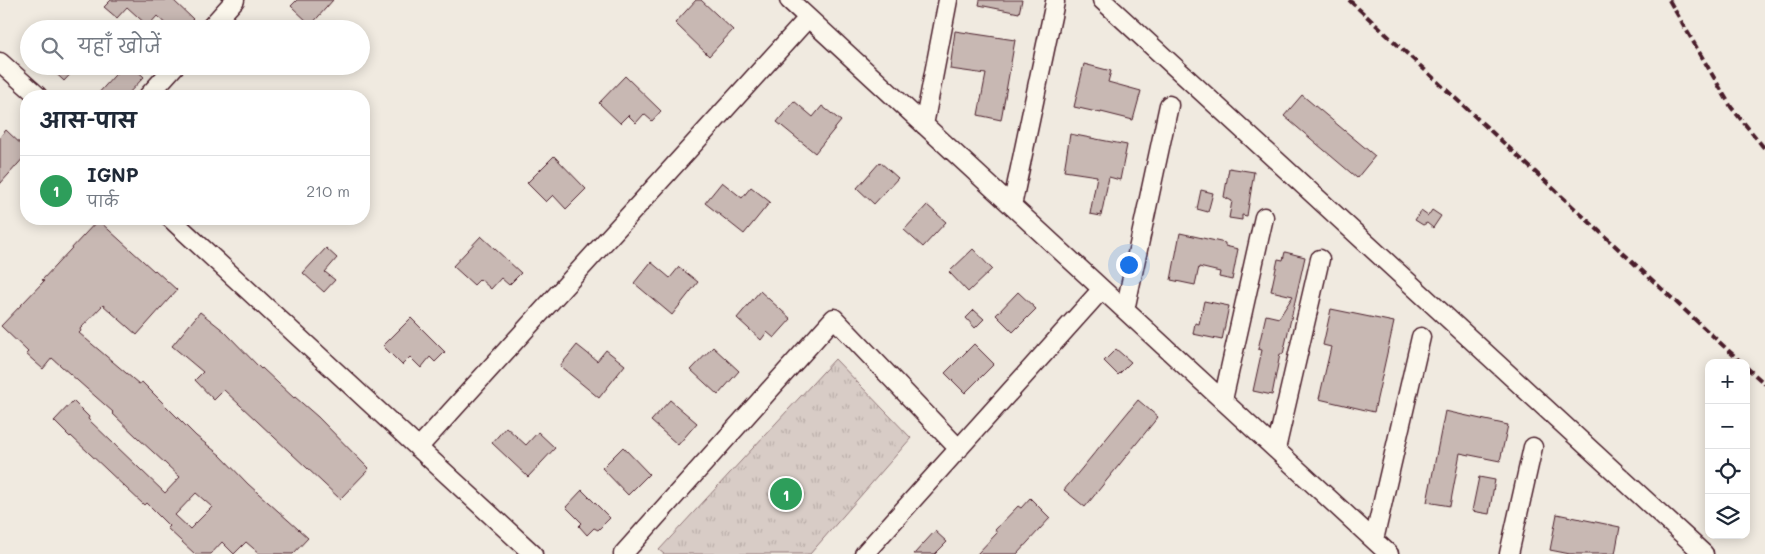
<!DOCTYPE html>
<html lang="hi">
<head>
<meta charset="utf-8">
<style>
  :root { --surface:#fff; --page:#f6f6f7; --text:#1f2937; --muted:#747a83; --line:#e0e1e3; --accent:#ea580c }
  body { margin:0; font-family:Mali,"Playpen Sans Deva",sans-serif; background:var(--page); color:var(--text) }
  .controls { position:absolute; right:15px; bottom:15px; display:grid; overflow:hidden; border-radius:10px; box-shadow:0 2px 12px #0003 }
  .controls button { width:45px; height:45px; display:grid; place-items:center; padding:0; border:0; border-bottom:1px solid var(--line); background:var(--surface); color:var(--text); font:25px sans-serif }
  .you { position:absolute; left:1128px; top:264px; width:18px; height:18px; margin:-12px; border:4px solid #fff; border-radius:50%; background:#1a73e8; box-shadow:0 0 0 8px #1a73e833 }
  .badge { display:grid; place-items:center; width:32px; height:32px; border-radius:50%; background:var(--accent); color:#fff; font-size:16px; font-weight:700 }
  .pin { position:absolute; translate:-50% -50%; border:2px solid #fff; box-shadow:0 1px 5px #0006 }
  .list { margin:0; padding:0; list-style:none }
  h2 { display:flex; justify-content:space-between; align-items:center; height:65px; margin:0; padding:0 20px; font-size:21px }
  h2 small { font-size:16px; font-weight:400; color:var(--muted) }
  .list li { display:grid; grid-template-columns:32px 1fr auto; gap:15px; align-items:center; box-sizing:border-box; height:70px; padding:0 20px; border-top:1px solid var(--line) }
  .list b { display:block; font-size:19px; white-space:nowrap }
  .list p { margin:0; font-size:16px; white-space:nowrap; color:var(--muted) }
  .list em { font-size:16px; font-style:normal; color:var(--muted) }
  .icon { flex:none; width:28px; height:28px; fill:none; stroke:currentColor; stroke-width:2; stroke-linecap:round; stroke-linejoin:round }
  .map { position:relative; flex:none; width:1765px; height:554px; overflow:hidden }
  .search { position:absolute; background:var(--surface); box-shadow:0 2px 12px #0003; left:20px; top:20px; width:350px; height:55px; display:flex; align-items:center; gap:12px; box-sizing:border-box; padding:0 18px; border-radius:28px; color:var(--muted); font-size:19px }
  .panel { position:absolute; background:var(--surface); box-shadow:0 2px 12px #0003; left:20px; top:90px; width:350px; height:135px; border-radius:20px }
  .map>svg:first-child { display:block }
  .park { fill:url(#park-tufts); stroke:#917678 }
  .building { fill:#c8b8b3; stroke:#4a1f2b; fill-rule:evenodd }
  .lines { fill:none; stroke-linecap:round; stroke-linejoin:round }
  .minor-casing { stroke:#4a1f2b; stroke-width:21 }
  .minor { stroke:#fbf7ec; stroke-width:18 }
  .rail { stroke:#4a1f2b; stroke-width:4; stroke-dasharray:8 4; stroke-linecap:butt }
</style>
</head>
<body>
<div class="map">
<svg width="1765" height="554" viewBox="0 0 1765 554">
  <defs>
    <pattern id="park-tufts" width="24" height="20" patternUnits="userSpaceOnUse" patternTransform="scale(1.25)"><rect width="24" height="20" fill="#d8ccc6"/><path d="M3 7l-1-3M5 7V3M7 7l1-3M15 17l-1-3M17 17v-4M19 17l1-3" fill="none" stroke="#bbafaa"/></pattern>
  </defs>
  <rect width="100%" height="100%" fill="#f0eae0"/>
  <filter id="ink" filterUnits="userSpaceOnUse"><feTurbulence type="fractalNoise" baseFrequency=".02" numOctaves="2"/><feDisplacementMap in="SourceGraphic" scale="10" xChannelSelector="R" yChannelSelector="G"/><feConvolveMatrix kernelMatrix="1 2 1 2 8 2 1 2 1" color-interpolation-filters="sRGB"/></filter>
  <g filter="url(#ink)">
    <path class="park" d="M 835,359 L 911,438 L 810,554 L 664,554 L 659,550 Z"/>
    <path class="building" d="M 111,0 L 173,0 L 193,19 L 184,29 L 171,29 L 157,16 L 148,26 L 127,7 L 117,18 L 104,7 Z
      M 297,0 L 333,0 L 311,25 L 291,6 Z
      M 696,0 L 701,0 L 733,30 L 709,56 L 675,23 Z
      M 980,0 L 1022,0 L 1019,13 L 979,5 Z
      M 955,31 L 1015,40 L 1001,120 L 978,115 L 986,74 L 950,69 Z
      M 1084,64 L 1111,71 L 1108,82 L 1141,91 L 1133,120 L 1101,112 L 1101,113 L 1074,107 Z
      M 48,66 L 78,66 L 64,81 Z
      M 123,66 L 132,66 L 144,77 L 126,96 L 96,96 Z
      M 625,76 L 661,111 L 652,121 L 644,114 L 636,123 L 628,115 L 620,123 L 599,103 Z
      M 1302,95 L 1375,156 L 1357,178 L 1284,116 Z
      M 794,101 L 813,117 L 822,106 L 841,121 L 815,153 L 777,122 Z
      M 6,130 L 26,149 L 26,155 L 0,184 L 0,137 Z
      M 1070,134 L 1127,145 L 1120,180 L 1109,177 L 1101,216 L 1090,214 L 1097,176 L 1064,171 Z
      M 554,156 L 586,189 L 566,209 L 553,195 L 546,202 L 527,183 Z
      M 880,162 L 898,178 L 874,204 L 857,188 Z
      M 1229,168 L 1254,172 L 1247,216 L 1242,215 L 1242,220 L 1229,218 L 1232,201 L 1224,197 Z
      M 722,182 L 742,198 L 751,187 L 770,202 L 744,234 L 705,203 Z
      M 1201,190 L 1213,193 L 1208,212 L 1197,209 Z
      M 927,205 L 946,222 L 923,247 L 904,230 Z
      M 1432,210 L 1441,216 L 1433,228 L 1427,223 L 1423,225 L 1415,220 L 1421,211 L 1428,216 Z
      M 98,220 L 154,271 L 155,270 L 177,290 L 137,335 L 103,305 L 80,329 L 81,331 L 79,333 L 139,384 L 142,382 L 196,436 L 220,455 L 248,484 L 308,538 L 293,554 L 260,554 L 246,542 L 234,554 L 222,542 L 211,554 L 195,554 L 167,528 L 169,526 L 146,503 L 144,505 L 71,436 L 70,437 L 54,421 L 73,401 L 89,417 L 88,419 L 165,493 L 180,477 L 139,439 L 112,413 L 113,412 L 52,358 L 43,369 L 26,354 L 28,352 L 1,326 L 44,281 L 42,280 ZM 196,493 L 212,507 L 190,529 L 175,515 Z
      M 1180,233 L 1225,243 L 1225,246 L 1238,249 L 1232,280 L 1219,277 L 1220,272 L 1199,267 L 1195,285 L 1171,280 Z
      M 481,236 L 521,273 L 509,285 L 501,278 L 491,289 L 480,279 L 474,285 L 453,266 Z
      M 326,248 L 337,258 L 325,272 L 335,280 L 324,292 L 303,273 Z
      M 973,249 L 992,269 L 968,292 L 949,272 Z
      M 1285,252 L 1305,257 L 1283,354 L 1280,354 L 1272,395 L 1253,391 L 1262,350 L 1258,349 L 1266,315 L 1279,318 L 1293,296 L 1271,291 L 1278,259 L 1283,260 Z
      M 651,262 L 670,278 L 679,267 L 698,282 L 672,315 L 634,283 Z
      M 760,291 L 791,319 L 774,338 L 767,332 L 761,340 L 737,318 Z
      M 1018,292 L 1036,309 L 1013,332 L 996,315 Z
      M 1204,301 L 1229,306 L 1222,340 L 1193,334 L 1195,323 L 1199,324 Z
      M 1331,309 L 1394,322 L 1374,412 L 1319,399 L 1331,347 L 1323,345 Z
      M 974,310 L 984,319 L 975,328 L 966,318 Z
      M 200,312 L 224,331 L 261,369 L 262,368 L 294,398 L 295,397 L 318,417 L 369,469 L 340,499 L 224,390 L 214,400 L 195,380 L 203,372 L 172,346 Z
      M 411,318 L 445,352 L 435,362 L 430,357 L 421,368 L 410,357 L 402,365 L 383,346 Z
      M 974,344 L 994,364 L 965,393 L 945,373 Z
      M 577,345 L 597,361 L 606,350 L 625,365 L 599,398 L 560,366 Z
      M 713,347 L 739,371 L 718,395 L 691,370 Z
      M 1116,349 L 1131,362 L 1118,375 L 1104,361 Z
      M 670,400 L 697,423 L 678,445 L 651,421 Z
      M 1138,400 L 1158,417 L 1085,507 L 1064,490 Z
      M 1445,411 L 1508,425 L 1500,461 L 1460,453 L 1450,506 L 1427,502 Z
      M 506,427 L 526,445 L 538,432 L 555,448 L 528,477 L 492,443 Z
      M 623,447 L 649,474 L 628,495 L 602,468 Z
      M 1479,477 L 1495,480 L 1489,514 L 1472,511 Z
      M 582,490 L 610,518 L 598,530 L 594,528 L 587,535 L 579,526 L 582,523 L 566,507 Z
      M 1030,498 L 1050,518 L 1017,554 L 977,554 L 997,533 L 995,530 L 1018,506 L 1021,508 Z
      M 1557,514 L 1620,527 L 1615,554 L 1570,554 L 1550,550 Z
      M 935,531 L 947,542 L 935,554 L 914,554 Z"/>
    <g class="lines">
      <defs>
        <path id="minor" d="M 789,0 L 1389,554
          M 1102,0 L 1704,554
          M 209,29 L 235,0
          M 0,62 L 38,96
          M 148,96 L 175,66
          M 924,125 L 948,0
          M 1012,206 L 1055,2
          M 171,219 L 533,554
          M 1125,310 L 1169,105
          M 1223,400 L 1264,217
          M 418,448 L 808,18
          M 1276,449 L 1320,259
          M 1374,540 L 1421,337
          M 623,554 L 834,318 L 959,449
          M 864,554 L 1102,289
          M 1509,554 L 1533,447"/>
      </defs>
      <use href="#minor" class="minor-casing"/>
      <use href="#minor" class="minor"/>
      <path class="rail" d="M 1349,0 L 1742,363
        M 1669,0 L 1731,107 L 1765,149
        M 1746,367 L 1765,384"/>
    </g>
  </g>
</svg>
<div class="controls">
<button>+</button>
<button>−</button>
<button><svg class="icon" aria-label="locate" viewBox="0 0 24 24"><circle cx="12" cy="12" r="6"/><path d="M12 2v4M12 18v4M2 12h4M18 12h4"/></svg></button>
<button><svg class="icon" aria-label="layers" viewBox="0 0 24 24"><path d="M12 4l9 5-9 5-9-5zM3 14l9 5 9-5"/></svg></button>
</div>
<div class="you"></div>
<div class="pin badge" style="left:786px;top:494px;background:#2e9e5b">1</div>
<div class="search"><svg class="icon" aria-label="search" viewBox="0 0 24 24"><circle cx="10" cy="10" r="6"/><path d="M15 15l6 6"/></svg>यहाँ खोजें</div>
<section class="panel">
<h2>आस-पास<small></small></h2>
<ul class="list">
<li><span class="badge" style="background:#2e9e5b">1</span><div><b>IGNP</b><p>पार्क</p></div><em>210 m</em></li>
</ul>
</section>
</div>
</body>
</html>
